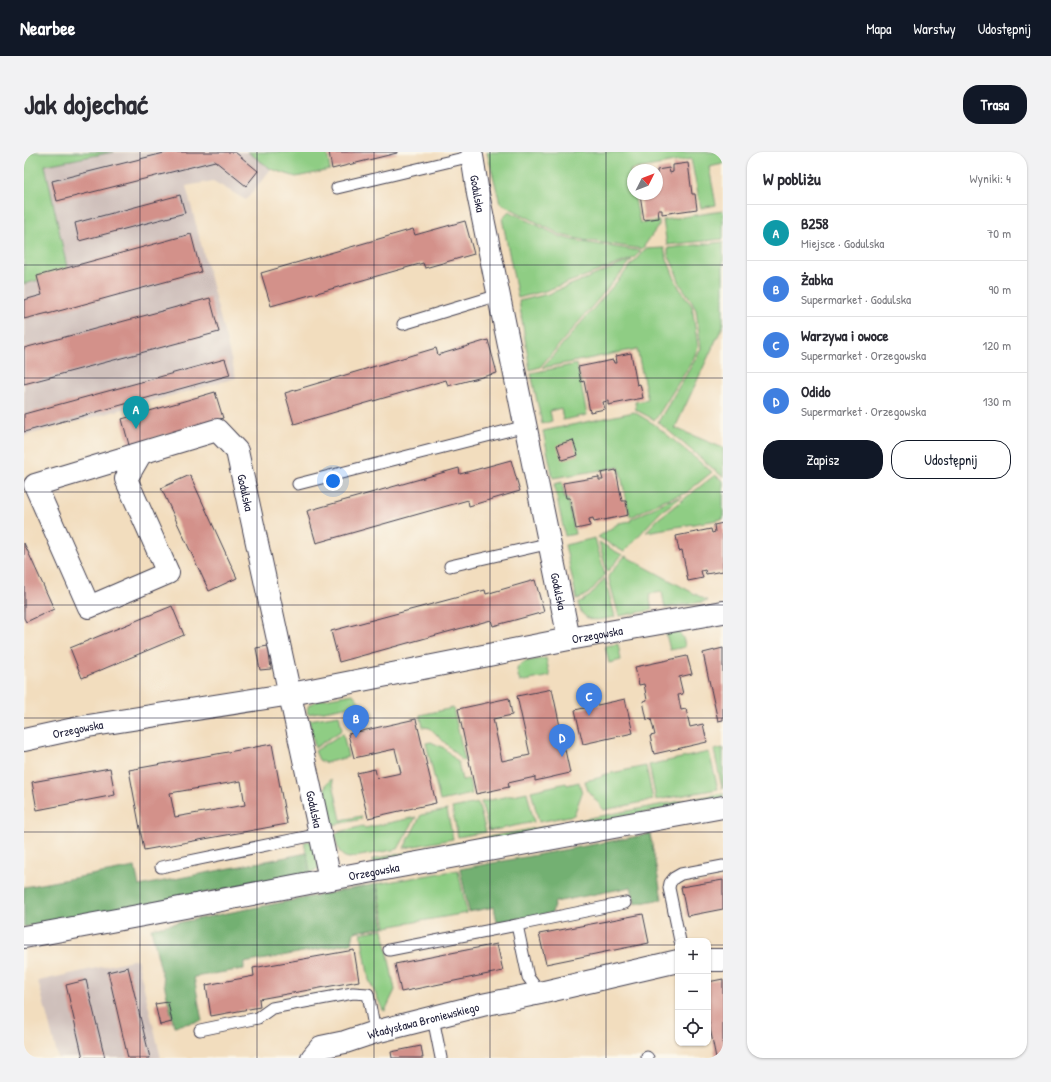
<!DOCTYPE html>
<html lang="pl">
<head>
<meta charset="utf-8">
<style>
  :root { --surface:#fff; --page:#f2f2f3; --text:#2b2b33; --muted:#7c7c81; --line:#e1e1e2; --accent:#111827 }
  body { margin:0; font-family:"Patrick Hand",sans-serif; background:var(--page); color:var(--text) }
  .controls { position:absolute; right:12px; bottom:12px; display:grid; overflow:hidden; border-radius:8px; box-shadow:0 1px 3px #0004 }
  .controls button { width:36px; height:36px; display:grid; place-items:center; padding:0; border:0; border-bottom:1px solid var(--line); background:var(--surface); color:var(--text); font:20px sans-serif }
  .compass { position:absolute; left:603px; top:12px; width:36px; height:36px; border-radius:50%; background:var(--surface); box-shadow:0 1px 3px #0004; rotate:48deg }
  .you { position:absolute; left:309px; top:329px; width:14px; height:14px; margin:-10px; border:3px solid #fff; border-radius:50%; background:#1a73e8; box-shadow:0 0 0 6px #1a73e833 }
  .badge { display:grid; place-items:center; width:26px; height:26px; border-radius:50%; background:var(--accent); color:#fff; font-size:13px; font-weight:700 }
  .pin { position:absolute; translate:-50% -33px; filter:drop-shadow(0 1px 2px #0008) }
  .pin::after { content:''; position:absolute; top:21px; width:14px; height:12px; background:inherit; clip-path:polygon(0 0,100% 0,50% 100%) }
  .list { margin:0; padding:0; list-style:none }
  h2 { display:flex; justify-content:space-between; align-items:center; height:52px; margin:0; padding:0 16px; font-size:17px }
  h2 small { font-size:13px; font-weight:400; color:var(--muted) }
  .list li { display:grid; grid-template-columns:26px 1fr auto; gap:12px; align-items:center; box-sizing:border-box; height:56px; padding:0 16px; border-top:1px solid var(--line) }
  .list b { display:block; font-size:15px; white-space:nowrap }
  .list p { margin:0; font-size:13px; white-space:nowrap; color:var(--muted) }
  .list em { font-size:13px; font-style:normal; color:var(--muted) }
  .actions { display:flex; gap:8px; padding:12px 16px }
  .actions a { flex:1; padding:9px 0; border:1px solid var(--accent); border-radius:16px; text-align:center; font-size:14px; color:var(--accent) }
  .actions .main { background:var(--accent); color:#fff }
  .icon { flex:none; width:22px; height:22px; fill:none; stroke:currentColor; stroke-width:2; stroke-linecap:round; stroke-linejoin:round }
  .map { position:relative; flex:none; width:699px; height:906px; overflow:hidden; border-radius:16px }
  header { display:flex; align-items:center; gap:24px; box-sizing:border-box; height:56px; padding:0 20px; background:var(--accent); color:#fff }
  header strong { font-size:19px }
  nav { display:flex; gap:22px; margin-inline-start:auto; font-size:14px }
  .intro { display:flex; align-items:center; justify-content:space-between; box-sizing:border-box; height:96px; padding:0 24px }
  h1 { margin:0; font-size:28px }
  .button { padding:10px 18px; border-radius:16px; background:var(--accent); color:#fff; font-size:14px; font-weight:700 }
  main { display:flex; gap:24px; padding:0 24px }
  aside { flex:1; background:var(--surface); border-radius:16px; box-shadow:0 1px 3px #0004 }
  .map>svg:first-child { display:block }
  .industrial { fill:#cfc0bb }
  .green { fill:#8fcd84; stroke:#587860 }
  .forest { fill:#73b072; stroke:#4a6956 }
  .building { fill:#d3918a; fill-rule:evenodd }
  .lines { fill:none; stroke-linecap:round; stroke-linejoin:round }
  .lane-casing { stroke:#413e4f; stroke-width:13 }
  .street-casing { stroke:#413e4f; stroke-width:24 }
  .secondary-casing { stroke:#413e4f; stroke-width:24 }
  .lane { stroke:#fff; stroke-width:11 }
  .street { stroke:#fff; stroke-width:22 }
  .secondary { stroke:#fff; stroke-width:22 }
  .grid { fill:none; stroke:#22223b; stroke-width:1; stroke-opacity:0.55 }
  .labels { text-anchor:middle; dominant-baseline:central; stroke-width:3; stroke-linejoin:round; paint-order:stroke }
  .street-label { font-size:12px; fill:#22223b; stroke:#fbf7ec }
</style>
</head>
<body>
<header>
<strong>Nearbee</strong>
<nav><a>Mapa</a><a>Warstwy</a><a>Udostępnij</a></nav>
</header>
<div class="intro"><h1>Jak dojechać</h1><a class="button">Trasa</a></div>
<main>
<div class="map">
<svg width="699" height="906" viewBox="0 0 699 906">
  <rect width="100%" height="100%" fill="#fbf7ec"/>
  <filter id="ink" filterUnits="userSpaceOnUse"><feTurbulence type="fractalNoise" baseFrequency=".025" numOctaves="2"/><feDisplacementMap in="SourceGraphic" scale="8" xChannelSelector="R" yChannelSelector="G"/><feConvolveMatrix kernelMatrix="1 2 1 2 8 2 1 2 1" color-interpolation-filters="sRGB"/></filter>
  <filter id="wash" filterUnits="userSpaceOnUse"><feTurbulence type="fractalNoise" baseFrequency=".012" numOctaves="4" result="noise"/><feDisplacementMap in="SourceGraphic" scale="16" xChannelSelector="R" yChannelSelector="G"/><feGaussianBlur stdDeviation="0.9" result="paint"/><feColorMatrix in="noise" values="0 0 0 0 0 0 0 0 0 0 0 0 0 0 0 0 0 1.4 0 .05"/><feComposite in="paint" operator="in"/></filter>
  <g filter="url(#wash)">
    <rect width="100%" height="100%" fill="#f2ddbe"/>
    <path class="industrial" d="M 88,0 L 224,0 L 247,17 L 222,48 L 189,29 L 162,34 L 212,226 L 0,284 L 0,132 L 44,120 L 20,13 Z
      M 113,807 L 137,906 L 34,906 L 14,829 Z"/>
    <path class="green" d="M 0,0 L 89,0 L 21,13 L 44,120 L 0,132 Z
      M 224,0 L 303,0 L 306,18 L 272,25 L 247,17 Z
      M 463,0 L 699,0 L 699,12 L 685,15 L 692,53 L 677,56 L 667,7 L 606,18 L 609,34 L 609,42 L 610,42 L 616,71 L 635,69 L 635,73 L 618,97 L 559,88 L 537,83 L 476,51 Z
      M 485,59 L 537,85 L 558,90 L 617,99 L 610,106 L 521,139 L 494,146 L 478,66 Z
      M 699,59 L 699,87 L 643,93 L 639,68 Z
      M 699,90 L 699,174 L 692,188 L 651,276 L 699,296 L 699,325 L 634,270 L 674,203 L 677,196 L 672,158 L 665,145 L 656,132 L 650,115 L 644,103 L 644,96 Z
      M 640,96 L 642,104 L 652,130 L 656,137 L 668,154 L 674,195 L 669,208 L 631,268 L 612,258 L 611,250 L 624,248 L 613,197 L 518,216 L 621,97 Z
      M 608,108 L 516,215 L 506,218 L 495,149 L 524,142 Z
      M 553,212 L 563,263 L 539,268 L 537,256 L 526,259 L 528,269 L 518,272 L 507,221 Z
      M 610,260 L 630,272 L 688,320 L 662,341 L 640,348 L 609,364 L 606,364 L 595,315 L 529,326 L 519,279 Z
      M 691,323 L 699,329 L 699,367 L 622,380 L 634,367 Z
      M 538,330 L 541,348 L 544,347 L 551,382 L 541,384 L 530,332 Z
      M 659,344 L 638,359 L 629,368 L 600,400 L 574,385 L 595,371 L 607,369 L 607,367 L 616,363 L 641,350 Z
      M 571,386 L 581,423 L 565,441 L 553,448 L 541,393 Z
      M 575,390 L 598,403 L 583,420 Z
      M 601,404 L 684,449 L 641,456 L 638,440 L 625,442 L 628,458 L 595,464 L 584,424 Z
      M 581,426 L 591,465 C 574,468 559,473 554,451 L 566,444 Z
      M 652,480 C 659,482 660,488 661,495 L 646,498 L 642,482 Z
      M 594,492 L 597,508 L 585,511 L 581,494 Z
      M 522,506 L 526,524 L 496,530 C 495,527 493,521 493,518 C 494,508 514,508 522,506 Z
      M 329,542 L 337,552 L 284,562 C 283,559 283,556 285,553 C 291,547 320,544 329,542 Z
      M 429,556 L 441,608 L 439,609 L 406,576 L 399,575 L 396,563 Z
      M 315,563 L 318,578 L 291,596 L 285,568 Z
      M 319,581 L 324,605 L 301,611 L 295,608 L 291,599 Z
      M 407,590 L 420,596 L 434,610 L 438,628 L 445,627 L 448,642 L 416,649 L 402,591 Z
      M 699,596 L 699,636 L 698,636 L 690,598 Z
      M 685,600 L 694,637 L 632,648 L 625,613 Z
      M 622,614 L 629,648 L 580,658 L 564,639 L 561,629 L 578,625 L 578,623 Z
      M 308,627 L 317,668 L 337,664 L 338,667 L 309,673 L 301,636 L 303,631 Z
      M 555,630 L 558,641 L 550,663 L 515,670 L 507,639 L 542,631 L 543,633 Z
      M 503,640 L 510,670 L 465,679 L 457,650 Z
      M 699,641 L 699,646 L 348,711 L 348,707 Z
      M 454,651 L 462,680 L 434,685 L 428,656 Z
      M 423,658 L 429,687 L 380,696 L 397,663 Z
      M 392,665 L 374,697 L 325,706 C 313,705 313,691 311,681 L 339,674 L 341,676 Z
      M 285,689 L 290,692 L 295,716 L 286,721 L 280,690 Z
      M 434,718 L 443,761 L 362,775 L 353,732 Z
      M 359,777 L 371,838 L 361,859 L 359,858 L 345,828 L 337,781 Z"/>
    <path class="forest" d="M 626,682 L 638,747 L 611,752 L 607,735 L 531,750 L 528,761 L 473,770 L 470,755 L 445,760 L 436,717 Z
      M 283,701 L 286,721 L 0,775 L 0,735 L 111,715 L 115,734 Z
      M 352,732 L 360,775 L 330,780 L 328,791 L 220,811 L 220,817 L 170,825 L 178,869 L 150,874 L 127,776 Z"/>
    <g id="blocks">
      <path class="building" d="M 144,0 L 211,0 L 234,19 L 222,34 L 191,9 L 33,49 L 28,29 Z
        M 305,0 L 373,0 L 373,1 L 308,17 Z
        M 664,11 L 668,42 L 671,42 L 673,57 L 638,62 L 638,58 L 634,58 L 635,66 L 620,68 L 616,42 L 633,42 L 633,18 L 645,16 L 646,21 L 649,20 L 649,13 Z
        M 156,43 L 161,61 L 55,89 L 51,71 Z
        M 441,69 L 450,102 L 401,116 L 399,111 L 247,154 L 237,121 L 389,77 L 391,83 Z
        M 167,82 L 177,120 L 24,162 L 24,161 L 0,167 L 0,148 L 18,143 L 13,124 Z
        M 186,146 L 195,180 L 0,232 L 0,196 Z
        M 464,188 L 473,221 L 424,234 L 422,228 L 270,272 L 261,241 L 412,196 L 414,203 Z
        M 607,201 L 613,233 L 616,232 L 619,246 L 584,253 L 584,249 L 579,250 L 581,257 L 566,260 L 560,229 L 557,230 L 554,215 L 589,208 L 590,211 L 593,211 L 592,204 Z
        M 201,207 L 206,223 L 0,280 L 0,262 Z
        M 191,240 L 199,266 L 105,293 L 98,267 Z
        M 549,288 L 554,303 L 538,308 L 533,293 Z
        M 487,308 L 496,339 L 445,354 L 444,348 L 292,391 L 283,359 L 435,316 L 436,322 Z
        M 592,318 L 598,349 L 602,349 L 604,363 L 570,370 L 569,366 L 565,367 L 566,374 L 552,377 L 546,346 L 542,346 L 539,331 L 575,325 L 575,328 L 579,328 L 577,321 Z
        M 166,323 L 213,426 L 185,439 L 137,336 Z
        M 699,371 L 699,419 L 682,422 L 681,418 L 677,419 L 679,426 L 664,429 L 658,398 L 655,399 L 652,384 L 687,377 L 688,381 L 691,380 L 690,373 Z
        M 0,391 L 30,457 L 2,470 L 0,466 Z
        M 511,428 L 520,460 L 469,474 L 467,468 L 315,510 L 307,479 L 461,438 L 462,442 Z
        M 148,454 L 160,483 L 58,526 L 46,496 Z
        M 244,494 L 247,517 L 236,518 L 232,496 Z
        M 699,496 L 699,568 L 694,569 L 679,501 Z
        M 663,504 L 668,522 L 655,525 L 659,542 L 654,543 L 657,558 L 662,557 L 666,575 L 679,572 L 683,590 L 630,602 L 626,584 L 631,583 L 627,567 L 623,568 L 619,549 L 623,548 L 620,532 L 615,533 L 611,515 Z
        M 528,537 L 546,621 L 511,629 L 511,625 L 484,631 L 485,635 L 452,642 L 434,557 L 485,546 L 488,563 L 469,567 L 478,609 L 506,603 L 493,544 Z
        M 601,547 L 609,581 L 559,592 L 551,558 Z
        M 392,567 L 412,651 L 344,666 L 333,621 L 351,617 L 353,626 L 377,621 L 371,597 L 330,606 L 324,582 Z
        M 248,592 L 263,672 L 120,698 L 105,618 ZM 217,629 L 221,653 L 151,665 L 146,641 Z
        M 86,616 L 91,643 L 13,658 L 8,630 Z
        M 699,728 L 699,757 L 663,764 L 657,735 Z
        M 619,762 L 625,791 L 522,812 L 515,782 Z
        M 473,792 L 479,819 L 377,840 L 371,812 Z
        M 330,798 L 335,829 L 235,847 L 236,855 L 187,864 L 182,833 L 230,824 L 229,816 Z
        M 104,815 L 126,906 L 104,906 L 84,820 Z
        M 699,827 L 699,906 L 692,906 L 684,866 L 684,830 Z
        M 62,828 L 81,906 L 59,906 L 42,833 Z
        M 144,850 L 148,870 L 136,873 L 131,852 Z
        M 397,894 L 399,906 L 368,906 L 367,900 Z"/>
    </g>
  </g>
  <g filter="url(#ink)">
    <use href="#blocks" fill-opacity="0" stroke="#413e4f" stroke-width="1"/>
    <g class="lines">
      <defs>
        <path id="lane" d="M 313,36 L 448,4 L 447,1
          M 379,172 L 475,143
          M 274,332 L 502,274
          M 426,414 L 527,391
          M 137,715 L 296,682
          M 656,789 L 645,736 L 646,731 L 650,726 L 657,722 L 699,714
          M 365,798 L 493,773
          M 516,841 L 504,825 L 493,773 L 601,751
          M 409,866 L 417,906
          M 176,878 L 234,866 L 248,856 L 329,841 L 344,842 L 351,880
          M 623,905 L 624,906"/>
        <g id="street">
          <path id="s1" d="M 448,4 L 454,42 L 545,487"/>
          <path id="s2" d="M 117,301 L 102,327 L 144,421 L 65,455 L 11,333 L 193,278 L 213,299 L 306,727"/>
          <path id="s3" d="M 0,588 L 64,574 L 267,542 L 545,487 L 699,460"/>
          <path d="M 684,808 L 699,808"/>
          <path id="s4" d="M 288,906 L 297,895 L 321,890 L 351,880 L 458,853 L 516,841 L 654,809"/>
        </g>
        <g id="secondary">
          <path id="s5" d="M 0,785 L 130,761 L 306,727 L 699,655"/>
        </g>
      </defs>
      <use href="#lane" class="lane-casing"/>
      <use href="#street" class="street-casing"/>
      <use href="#secondary" class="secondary-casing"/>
      <use href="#lane" class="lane"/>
      <use href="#street" class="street"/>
      <use href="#secondary" class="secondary"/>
    </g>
  </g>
  <path class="grid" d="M 116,0 L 116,906M 233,0 L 233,906M 350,0 L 350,906M 466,0 L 466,906M 582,0 L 582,906M 0,113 L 699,113M 0,226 L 699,226M 0,340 L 699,340M 0,453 L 699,453M 0,566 L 699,566M 0,680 L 699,680M 0,793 L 654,793M 684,793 L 699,793"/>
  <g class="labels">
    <g class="street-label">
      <text stroke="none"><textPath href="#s1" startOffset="38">Godulska</textPath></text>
      <text stroke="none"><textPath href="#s2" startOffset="614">Godulska</textPath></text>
      <text stroke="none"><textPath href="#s1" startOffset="444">Godulska</textPath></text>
      <text stroke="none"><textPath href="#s3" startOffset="583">Orzegowska</textPath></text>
      <text stroke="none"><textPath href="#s3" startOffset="55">Orzegowska</textPath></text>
      <text stroke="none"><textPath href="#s2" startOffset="938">Godulska</textPath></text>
      <text stroke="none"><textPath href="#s5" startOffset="356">Orzegowska</textPath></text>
      <text stroke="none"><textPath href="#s4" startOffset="120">Władysława Broniewskiego</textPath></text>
    </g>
  </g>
</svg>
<div class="controls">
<button>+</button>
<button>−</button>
<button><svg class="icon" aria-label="locate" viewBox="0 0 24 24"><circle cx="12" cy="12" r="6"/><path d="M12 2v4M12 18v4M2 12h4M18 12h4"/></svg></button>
</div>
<svg class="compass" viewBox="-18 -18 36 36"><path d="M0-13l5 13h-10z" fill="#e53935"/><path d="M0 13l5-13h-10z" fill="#7c7c81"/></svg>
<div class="you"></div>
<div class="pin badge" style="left:112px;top:277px;background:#0f9aa8">A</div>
<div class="pin badge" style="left:332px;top:586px;background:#3f7fe0">B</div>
<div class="pin badge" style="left:565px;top:564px;background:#3f7fe0">C</div>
<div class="pin badge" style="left:538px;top:605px;background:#3f7fe0">D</div>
</div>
<aside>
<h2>W pobliżu<small>Wyniki: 4</small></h2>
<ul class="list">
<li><span class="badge" style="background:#0f9aa8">A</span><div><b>B258</b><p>Miejsce · Godulska</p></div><em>70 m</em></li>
<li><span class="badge" style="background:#3f7fe0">B</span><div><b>Żabka</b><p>Supermarket · Godulska</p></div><em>90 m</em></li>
<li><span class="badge" style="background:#3f7fe0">C</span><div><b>Warzywa i owoce</b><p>Supermarket · Orzegowska</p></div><em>120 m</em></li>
<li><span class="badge" style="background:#3f7fe0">D</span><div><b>Odido</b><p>Supermarket · Orzegowska</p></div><em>130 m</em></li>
</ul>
<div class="actions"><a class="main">Zapisz</a><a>Udostępnij</a></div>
</aside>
</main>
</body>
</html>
